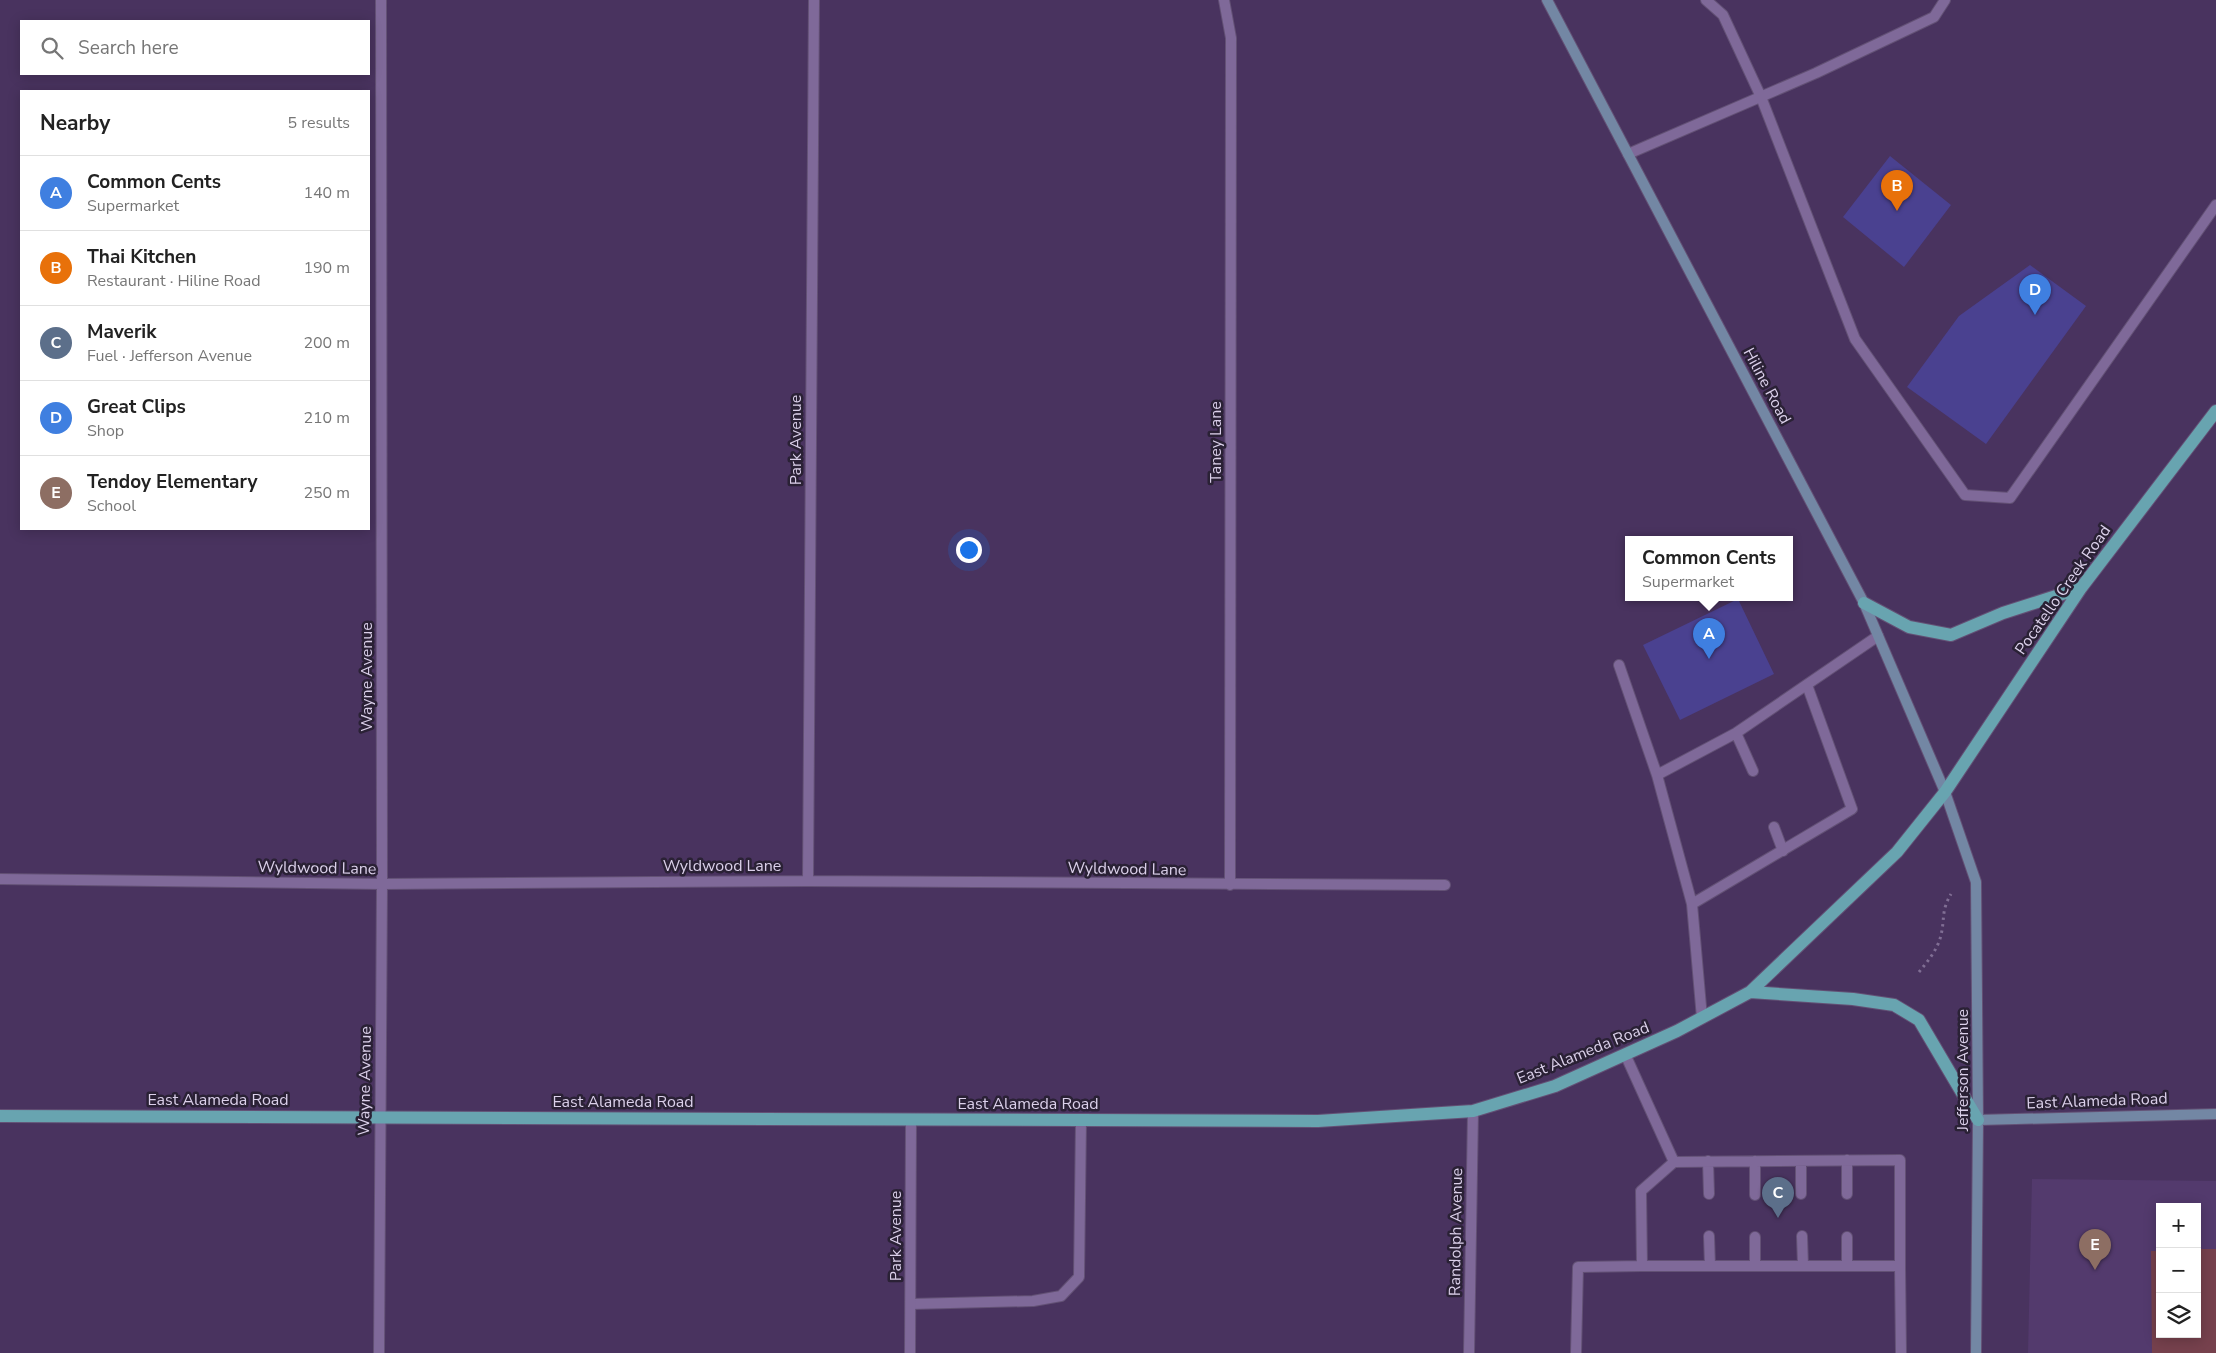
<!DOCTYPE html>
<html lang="en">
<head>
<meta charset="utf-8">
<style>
  :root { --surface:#fff; --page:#f6f6f6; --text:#222; --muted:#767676; --line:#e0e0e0; --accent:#7c3aed }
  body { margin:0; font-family:"Nunito Sans",sans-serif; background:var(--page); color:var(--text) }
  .controls { position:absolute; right:15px; bottom:15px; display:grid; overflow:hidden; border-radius:0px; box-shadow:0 2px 12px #0003 }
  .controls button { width:45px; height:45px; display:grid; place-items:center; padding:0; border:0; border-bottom:1px solid var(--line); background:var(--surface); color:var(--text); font:25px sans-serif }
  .you { position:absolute; left:968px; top:549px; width:18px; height:18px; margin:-12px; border:4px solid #fff; border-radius:50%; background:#1a73e8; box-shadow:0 0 0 8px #1a73e833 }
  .badge { display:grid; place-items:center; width:32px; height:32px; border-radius:50%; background:var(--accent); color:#fff; font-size:16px; font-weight:700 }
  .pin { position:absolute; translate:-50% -41px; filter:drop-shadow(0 1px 2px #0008) }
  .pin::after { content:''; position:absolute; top:26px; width:18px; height:15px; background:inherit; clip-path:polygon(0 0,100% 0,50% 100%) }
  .popup { position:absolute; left:1625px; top:536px; width:168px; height:65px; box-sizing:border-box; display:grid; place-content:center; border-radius:0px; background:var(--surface); filter:drop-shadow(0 1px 4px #0005); font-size:16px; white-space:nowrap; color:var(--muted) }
  .popup b { font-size:19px; color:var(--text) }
  .popup::after { content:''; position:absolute; left:50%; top:100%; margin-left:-10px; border:10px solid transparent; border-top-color:var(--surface) }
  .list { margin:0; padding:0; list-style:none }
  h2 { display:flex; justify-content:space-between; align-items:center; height:65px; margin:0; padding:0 20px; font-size:21px }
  h2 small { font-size:16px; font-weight:400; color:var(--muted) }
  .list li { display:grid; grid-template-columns:32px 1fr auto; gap:15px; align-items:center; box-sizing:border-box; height:75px; padding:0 20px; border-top:1px solid var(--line) }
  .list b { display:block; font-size:19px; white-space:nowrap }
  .list p { margin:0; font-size:16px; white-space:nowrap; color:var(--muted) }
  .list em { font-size:16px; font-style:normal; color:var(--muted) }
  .icon { flex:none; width:28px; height:28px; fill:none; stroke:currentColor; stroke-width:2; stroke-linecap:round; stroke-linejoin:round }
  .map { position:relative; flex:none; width:2216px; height:1353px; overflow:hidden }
  .search { position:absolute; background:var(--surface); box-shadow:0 2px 12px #0003; left:20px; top:20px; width:350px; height:55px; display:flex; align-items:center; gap:12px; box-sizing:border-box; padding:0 18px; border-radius:0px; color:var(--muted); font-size:19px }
  .panel { position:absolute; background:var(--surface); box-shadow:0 2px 12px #0003; left:20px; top:90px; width:350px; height:440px; border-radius:0px }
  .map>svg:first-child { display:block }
  .built { fill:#533a6d; fill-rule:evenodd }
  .green { fill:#76414d }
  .building { fill:#4a4190 }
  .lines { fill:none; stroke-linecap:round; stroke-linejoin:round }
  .lane-casing { stroke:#635175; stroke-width:12 }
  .street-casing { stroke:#635175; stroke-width:12 }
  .secondary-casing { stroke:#635175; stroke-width:12 }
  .primary-casing { stroke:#635175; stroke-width:14 }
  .path { stroke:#806e94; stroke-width:3; stroke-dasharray:2.5 4; stroke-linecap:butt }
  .lane { stroke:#7f6999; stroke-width:10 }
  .street { stroke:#7f6999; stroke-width:10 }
  .secondary { stroke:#7387a4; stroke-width:10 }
  .primary { stroke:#68a4b0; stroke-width:12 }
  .labels { text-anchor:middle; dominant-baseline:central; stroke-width:5; stroke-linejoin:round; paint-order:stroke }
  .street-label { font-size:16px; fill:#dbd0ea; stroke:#2a2135 }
</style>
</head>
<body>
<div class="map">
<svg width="2216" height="1353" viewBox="0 0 2216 1353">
  <rect width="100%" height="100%" fill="#49335f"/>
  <path class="built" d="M 2032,1179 L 2216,1181 L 2216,1353 L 2028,1353 ZM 2160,1207 L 2197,1207 L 2197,1334 L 2160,1334 Z"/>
  <path class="green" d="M 2197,1249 L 2216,1249 L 2216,1353 L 2152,1353 L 2151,1251 L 2160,1251 L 2160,1334 L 2197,1334 Z"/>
  <path class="building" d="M 1890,156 L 1951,205 L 1904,267 L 1843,217 Z
    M 2030,265 L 2086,306 L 1986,444 L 1907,387 L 1959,316 Z
    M 1738,599 L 1774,674 L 1680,720 L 1643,645 Z"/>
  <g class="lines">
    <defs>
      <path id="lane" d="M 1706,0 L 1723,15 L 1761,97 L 1855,339 L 1965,495 L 2010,498 L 2216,205
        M 1628,154 L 1816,73 L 1934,17 L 1945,0
        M 1619,665 L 1657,775
        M 1736,733 L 1753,771
        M 1774,827 L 1783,851
        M 1692,904 L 1852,809 L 1807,685
        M 1702,1018 L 1692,904 L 1657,775 L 1736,733 L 1878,636
        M 1625,1054 L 1674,1162 L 1900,1160 L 1900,1266 L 1642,1266 L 1641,1191 L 1674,1162
        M 1847,1160 L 1847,1194
        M 1708,1161 L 1709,1194
        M 1755,1161 L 1755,1195
        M 1801,1161 L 1801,1194
        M 1709,1236 L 1710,1266
        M 1802,1236 L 1803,1266
        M 1755,1237 L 1755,1266
        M 1847,1237 L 1847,1266
        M 1900,1266 L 1901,1353
        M 911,1304 L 1033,1301 L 1061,1296 L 1079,1277 L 1081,1120
        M 1576,1353 L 1578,1267 L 1642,1266"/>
      <path id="street" d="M 1224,0 L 1231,38 L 1230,885
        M 0,879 L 382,884 L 808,881 L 1445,885
        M 808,881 L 814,0
        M 379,1353 L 382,884 L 381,0
        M 910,1353 L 911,1120
        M 1469,1353 L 1473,1111"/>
      <path id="secondary" d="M 1547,0 L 1864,603 L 1945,792 L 1976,882 L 1978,1120 L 1976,1353
        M 1978,1120 L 2216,1114"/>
      <path id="primary" d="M 1864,603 L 1909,627 L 1951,635 L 2003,613 L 2081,588
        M 1750,992 L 1853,999 L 1894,1005 L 1919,1020 L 1978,1120
        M 0,1116 L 1318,1121 L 1473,1111 L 1555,1086 L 1677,1031 L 1750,992 L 1897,852 L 1945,792 L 2081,588 L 2216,411"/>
    </defs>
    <use href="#lane" class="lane-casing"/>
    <use href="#street" class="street-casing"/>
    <use href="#secondary" class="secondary-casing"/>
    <use href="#primary" class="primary-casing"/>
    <path class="path" d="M 1919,972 C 1928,961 1938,949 1941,935 C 1945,918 1941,911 1951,894"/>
    <use href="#lane" class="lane"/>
    <use href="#street" class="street"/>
    <use href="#secondary" class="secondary"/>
    <use href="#primary" class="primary"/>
  </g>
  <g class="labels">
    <g class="street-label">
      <text transform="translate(1767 386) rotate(62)">Hiline Road</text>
      <text transform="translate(796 440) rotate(-90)">Park Avenue</text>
      <text transform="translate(1216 442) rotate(-90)">Taney Lane</text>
      <text transform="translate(2063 590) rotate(-55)">Pocatello Creek Road</text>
      <text transform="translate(367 677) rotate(-90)">Wayne Avenue</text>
      <text x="722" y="866">Wyldwood Lane</text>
      <text transform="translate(317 868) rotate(1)">Wyldwood Lane</text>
      <text transform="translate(1127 869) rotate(1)">Wyldwood Lane</text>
      <text transform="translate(1583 1053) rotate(-22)">East Alameda Road</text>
      <text transform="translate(1963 1070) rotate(-90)">Jefferson Avenue</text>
      <text transform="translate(365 1081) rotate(-89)">Wayne Avenue</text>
      <text x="218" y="1100">East Alameda Road</text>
      <text transform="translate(2097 1101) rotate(-2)">East Alameda Road</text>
      <text x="623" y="1102">East Alameda Road</text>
      <text x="1028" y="1104">East Alameda Road</text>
      <text transform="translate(1456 1232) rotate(-89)">Randolph Avenue</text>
      <text transform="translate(896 1236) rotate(-90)">Park Avenue</text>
    </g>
  </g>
</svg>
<div class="controls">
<button>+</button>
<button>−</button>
<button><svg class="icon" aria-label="layers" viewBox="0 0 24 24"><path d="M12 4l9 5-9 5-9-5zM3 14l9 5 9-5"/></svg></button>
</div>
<div class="you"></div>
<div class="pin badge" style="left:1709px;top:659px;background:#3f7fe0">A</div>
<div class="popup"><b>Common Cents</b>Supermarket</div>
<div class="pin badge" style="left:1897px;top:211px;background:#e8710a">B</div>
<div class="pin badge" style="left:1778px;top:1218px;background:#5c6f8a">C</div>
<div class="pin badge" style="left:2035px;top:315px;background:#3f7fe0">D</div>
<div class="pin badge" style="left:2095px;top:1270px;background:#8d6e63">E</div>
<div class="search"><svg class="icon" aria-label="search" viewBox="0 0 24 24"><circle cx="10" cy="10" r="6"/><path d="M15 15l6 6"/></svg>Search here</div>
<section class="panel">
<h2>Nearby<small>5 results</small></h2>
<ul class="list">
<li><span class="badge" style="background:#3f7fe0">A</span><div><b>Common Cents</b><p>Supermarket</p></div><em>140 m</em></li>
<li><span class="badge" style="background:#e8710a">B</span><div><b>Thai Kitchen</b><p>Restaurant · Hiline Road</p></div><em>190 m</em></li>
<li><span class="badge" style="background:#5c6f8a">C</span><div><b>Maverik</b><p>Fuel · Jefferson Avenue</p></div><em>200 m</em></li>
<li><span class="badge" style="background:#3f7fe0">D</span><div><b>Great Clips</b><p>Shop</p></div><em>210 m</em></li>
<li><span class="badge" style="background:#8d6e63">E</span><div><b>Tendoy Elementary</b><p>School</p></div><em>250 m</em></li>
</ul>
</section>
</div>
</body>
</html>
